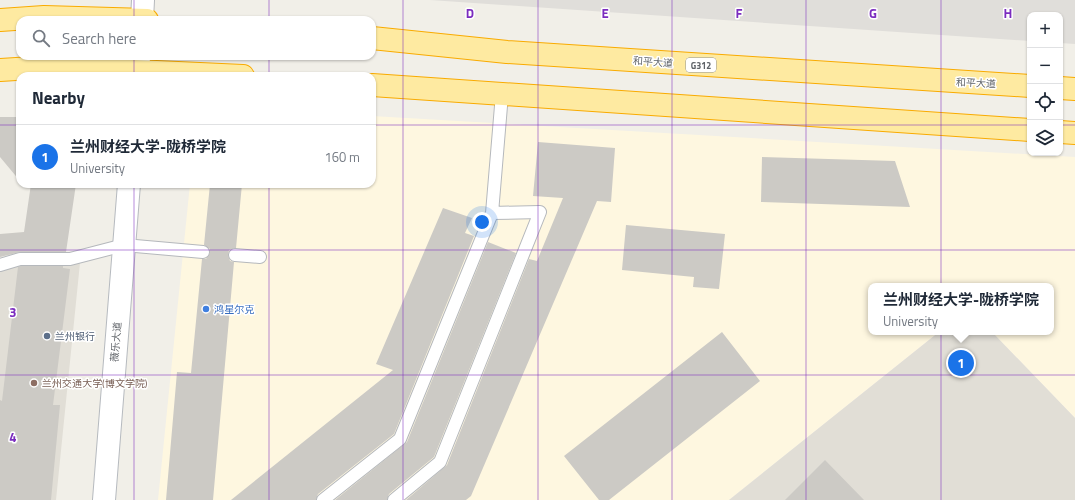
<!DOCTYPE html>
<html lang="en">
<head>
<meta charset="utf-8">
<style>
  :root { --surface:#fff; --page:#f6f6f7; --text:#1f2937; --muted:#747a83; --line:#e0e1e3; --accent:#1a73e8 }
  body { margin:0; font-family:"Titillium Web","Noto Sans SC",sans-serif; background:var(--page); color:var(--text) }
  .controls { position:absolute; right:12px; top:12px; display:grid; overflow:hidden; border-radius:8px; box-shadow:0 1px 3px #0004 }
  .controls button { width:36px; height:36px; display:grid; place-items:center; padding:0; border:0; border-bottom:1px solid var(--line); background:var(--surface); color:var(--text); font:20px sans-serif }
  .you { position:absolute; left:482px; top:222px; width:14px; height:14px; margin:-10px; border:3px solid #fff; border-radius:50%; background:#1a73e8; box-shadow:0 0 0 6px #1a73e833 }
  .badge { display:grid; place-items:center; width:26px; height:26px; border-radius:50%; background:var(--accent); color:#fff; font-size:13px; font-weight:700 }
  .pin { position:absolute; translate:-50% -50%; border:2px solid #fff; box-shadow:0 1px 4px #0006 }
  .popup { position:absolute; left:868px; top:283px; width:186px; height:52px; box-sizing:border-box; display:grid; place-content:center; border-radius:8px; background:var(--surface); filter:drop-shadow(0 1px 3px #0005); font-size:13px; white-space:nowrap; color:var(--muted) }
  .popup b { font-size:15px; color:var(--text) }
  .popup::after { content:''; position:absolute; left:50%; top:100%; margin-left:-8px; border:8px solid transparent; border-top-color:var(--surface) }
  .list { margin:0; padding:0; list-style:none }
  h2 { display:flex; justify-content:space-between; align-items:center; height:52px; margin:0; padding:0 16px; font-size:17px }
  h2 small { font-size:13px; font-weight:400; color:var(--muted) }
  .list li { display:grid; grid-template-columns:26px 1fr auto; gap:12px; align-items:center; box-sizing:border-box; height:64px; padding:0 16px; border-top:1px solid var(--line) }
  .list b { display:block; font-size:15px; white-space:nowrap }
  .list p { margin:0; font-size:13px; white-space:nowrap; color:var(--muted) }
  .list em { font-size:13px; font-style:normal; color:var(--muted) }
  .icon { flex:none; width:22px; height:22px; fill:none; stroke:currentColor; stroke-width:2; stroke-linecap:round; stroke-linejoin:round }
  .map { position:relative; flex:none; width:1075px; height:500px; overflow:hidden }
  .search { position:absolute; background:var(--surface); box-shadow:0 1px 3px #0004; left:16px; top:16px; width:360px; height:44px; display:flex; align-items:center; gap:10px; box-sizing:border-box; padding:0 14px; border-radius:12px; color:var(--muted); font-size:15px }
  .panel { position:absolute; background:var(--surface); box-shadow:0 1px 3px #0004; left:16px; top:72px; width:360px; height:116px; border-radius:12px }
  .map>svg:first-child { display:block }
  .commercial { fill:#fef7e0 }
  .industrial { fill:#e0deda }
  .education { fill:#e1ded6 }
  .building { fill:#cccac5 }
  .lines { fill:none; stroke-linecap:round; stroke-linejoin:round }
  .service-casing { stroke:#b5b8bc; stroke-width:14 }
  .tertiary-casing { stroke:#b5b8bc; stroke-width:24 }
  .secondary-casing { stroke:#b6babf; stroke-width:24 }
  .trunk-casing { stroke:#f9ab00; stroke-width:24 }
  .service { stroke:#fff; stroke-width:12 }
  .tertiary { stroke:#fff; stroke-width:22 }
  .secondary { stroke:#fff; stroke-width:22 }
  .trunk { stroke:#feeaa1; stroke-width:22 }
  .grid { fill:none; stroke:#7b2cbf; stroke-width:1; stroke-opacity:0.55 }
  .shop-dot { fill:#3f7fe0; stroke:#fff; stroke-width:1.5 }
  .service-dot { fill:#5c6f8a; stroke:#fff; stroke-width:1.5 }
  .education-dot { fill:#8d6e63; stroke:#fff; stroke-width:1.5 }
  .labels { text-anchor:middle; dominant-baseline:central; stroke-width:3; stroke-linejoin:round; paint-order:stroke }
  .shield { fill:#fff; stroke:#8f9295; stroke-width:1 }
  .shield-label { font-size:9px; font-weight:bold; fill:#5f6368 }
  .street-label { font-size:10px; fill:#5f6368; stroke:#fff }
  .shop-label { font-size:10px; fill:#366cbe; stroke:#fff; text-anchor:start }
  .service-label { font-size:10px; fill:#4e5e75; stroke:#fff; text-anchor:start }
  .education-label { font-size:10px; fill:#785e54; stroke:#fff; text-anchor:start }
  .grid-label { font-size:13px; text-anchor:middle; font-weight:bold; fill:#7b2cbf; stroke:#fff; stroke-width:3; stroke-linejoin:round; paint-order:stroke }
</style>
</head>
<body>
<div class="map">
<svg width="1075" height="500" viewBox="0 0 1075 500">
  <rect width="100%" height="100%" fill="#f1efe8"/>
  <path class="commercial" d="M 372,116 L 1075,157 L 1075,418 L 992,332 L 1051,332 L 1051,286 L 871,286 L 871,332 L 939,332 L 729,500 L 158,500 L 190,184 L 372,184 Z"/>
  <path class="industrial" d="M 430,0 L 1075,0 L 1075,44 L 1060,43 L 1060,15 L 1030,15 L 1030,41 Z"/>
  <path class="education" d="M 81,253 L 56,500 L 0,500 L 0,265 Z
    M 939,332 L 992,332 L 1075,418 L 1075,500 L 729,500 Z"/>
  <path class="building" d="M 0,117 L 20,117 L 20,181 L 0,157 Z
    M 538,142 L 615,148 L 611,202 L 597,201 L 471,496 L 466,500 L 406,500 L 447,465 L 529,259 L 537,261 L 563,198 L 533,196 Z
    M 762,157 L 895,161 L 910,207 L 761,202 Z
    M 31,184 L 76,184 L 66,252 L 20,252 L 0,257 L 0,234 L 24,232 Z
    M 210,184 L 242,184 L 236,248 L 229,250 L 228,255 L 230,261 L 234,262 L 213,500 L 166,500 L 177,372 L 191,373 L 202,259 L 206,259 L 210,253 L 210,249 L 204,245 Z
    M 443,208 L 472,218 L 465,233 L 474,236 L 394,434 L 318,494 L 316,500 L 231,500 L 393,370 L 376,364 Z
    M 626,225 L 725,234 L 719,289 L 693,287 L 694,277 L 622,270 Z
    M 488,242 L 516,253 L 434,457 L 389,494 L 387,500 L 335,500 L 407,442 Z
    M 21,266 L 63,266 L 63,268 L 70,269 L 53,405 L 60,405 L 51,500 L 0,500 L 0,400 L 2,401 L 18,267 Z
    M 722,332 L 760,381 L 609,500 L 599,500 L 564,456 Z
    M 825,460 L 864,500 L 785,500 Z"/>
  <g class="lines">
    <defs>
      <path id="service" d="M 235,255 L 260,257
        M 0,265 L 20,259 L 70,259 L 124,245 L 203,252
        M 323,500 L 400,439 L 492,213 L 502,94
        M 394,500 L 440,462 L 540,212 L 492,213"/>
      <path id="tertiary" d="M 142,20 L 143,0"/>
      <path id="secondary" d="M 138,76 L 139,56
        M 104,500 L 129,184"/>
      <path id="trunk" d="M 0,20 L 44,17 L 147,20
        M 372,38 L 507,52 L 1030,86
        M 0,70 L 48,67 L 243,76
        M 372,85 L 1030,130
        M 1060,88 L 1075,89
        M 1060,132 L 1075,133"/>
    </defs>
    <use href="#service" class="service-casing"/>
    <use href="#tertiary" class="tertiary-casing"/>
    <use href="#secondary" class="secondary-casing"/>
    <use href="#trunk" class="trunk-casing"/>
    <use href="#service" class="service"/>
    <use href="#tertiary" class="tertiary"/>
    <use href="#secondary" class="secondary"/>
    <use href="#trunk" class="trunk"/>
  </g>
  <path class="grid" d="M 134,0 L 134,20M 269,0 L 269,20M 403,0 L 403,500M 538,0 L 538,500M 672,0 L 672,500M 806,0 L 806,500M 941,0 L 941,500M 134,56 L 134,76M 269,56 L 269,76M 0,125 L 20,125M 372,125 L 1030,125M 1060,125 L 1075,125M 134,184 L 134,500M 269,184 L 269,500M 0,250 L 1075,250M 0,375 L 1075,375"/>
  <circle class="shop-dot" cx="206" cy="309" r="4"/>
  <circle class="service-dot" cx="47" cy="336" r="4"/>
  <circle class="education-dot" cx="34" cy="383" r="4"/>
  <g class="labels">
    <rect class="shield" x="686" y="58" width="30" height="14" rx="3"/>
    <g class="shield-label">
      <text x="701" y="65">G312</text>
    </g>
    <g class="street-label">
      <text transform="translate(653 62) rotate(4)">和平大道</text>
      <text transform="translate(976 83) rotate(3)">和平大道</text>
      <text transform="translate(116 342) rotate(-85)">薇乐大道</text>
    </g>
    <g class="shop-label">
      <text x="214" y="309">鸿星尔克</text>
    </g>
    <g class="service-label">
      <text x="55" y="336">兰州银行</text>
    </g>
    <g class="education-label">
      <text x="42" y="383">兰州交通大学(博文学院)</text>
    </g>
  </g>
  <g class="grid-label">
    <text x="470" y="18">D</text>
    <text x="605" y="18">E</text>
    <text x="739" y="18">F</text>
    <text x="873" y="18">G</text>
    <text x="1008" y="18">H</text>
    <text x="13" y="317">3</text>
    <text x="13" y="442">4</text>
  </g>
</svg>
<div class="controls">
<button>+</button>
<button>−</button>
<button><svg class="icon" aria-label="locate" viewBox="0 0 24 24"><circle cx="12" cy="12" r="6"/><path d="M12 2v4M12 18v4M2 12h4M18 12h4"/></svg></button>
<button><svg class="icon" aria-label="layers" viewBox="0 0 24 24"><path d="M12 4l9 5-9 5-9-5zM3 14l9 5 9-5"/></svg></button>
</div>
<div class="you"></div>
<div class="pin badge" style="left:961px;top:363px">1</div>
<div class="popup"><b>兰州财经大学-陇桥学院</b>University</div>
<div class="search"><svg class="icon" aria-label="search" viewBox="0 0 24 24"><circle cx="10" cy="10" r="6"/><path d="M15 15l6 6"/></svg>Search here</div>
<section class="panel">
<h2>Nearby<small></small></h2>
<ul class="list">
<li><span class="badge">1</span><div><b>兰州财经大学-陇桥学院</b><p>University</p></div><em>160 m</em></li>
</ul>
</section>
</div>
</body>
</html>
